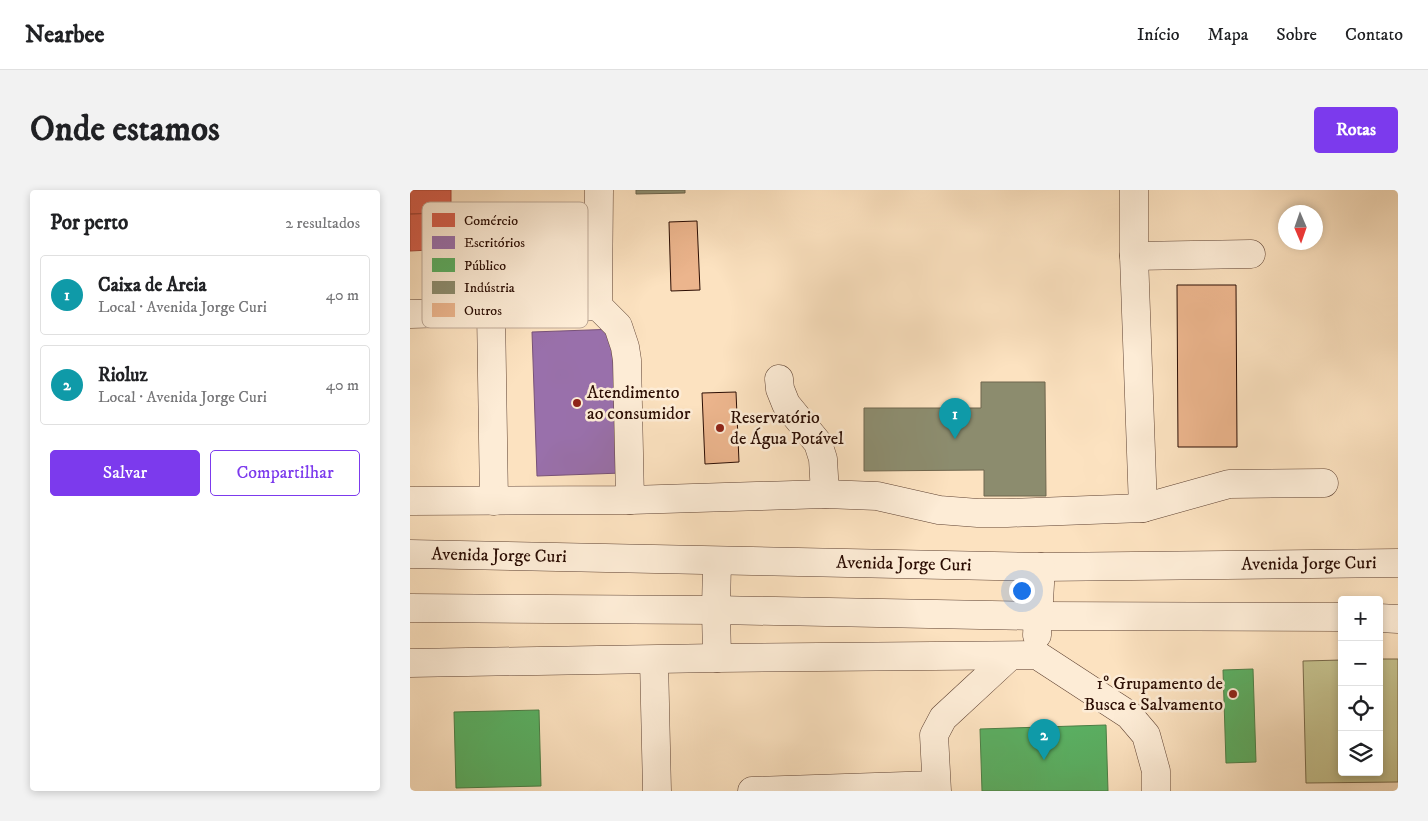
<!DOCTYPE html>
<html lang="pt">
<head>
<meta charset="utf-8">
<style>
  :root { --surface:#fff; --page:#f2f2f2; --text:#202124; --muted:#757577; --line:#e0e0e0; --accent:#7c3aed }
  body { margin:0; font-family:"IM FELL DW Pica",serif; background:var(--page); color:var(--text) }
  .controls { position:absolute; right:15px; bottom:15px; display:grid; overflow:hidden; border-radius:5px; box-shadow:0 2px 8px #0003 }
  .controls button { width:45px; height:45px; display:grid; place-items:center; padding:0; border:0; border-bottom:1px solid var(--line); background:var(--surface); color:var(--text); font:25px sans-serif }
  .compass { position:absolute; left:868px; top:15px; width:45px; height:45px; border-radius:50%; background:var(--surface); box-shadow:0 2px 8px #0003; rotate:178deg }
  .you { position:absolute; left:611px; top:400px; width:18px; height:18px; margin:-12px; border:4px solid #fff; border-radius:50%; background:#1a73e8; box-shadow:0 0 0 8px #1a73e833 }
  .badge { display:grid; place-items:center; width:32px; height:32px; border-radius:50%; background:var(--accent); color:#fff; font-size:16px; font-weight:700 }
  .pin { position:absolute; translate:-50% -41px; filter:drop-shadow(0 1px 2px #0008) }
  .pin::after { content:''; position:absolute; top:26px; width:18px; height:15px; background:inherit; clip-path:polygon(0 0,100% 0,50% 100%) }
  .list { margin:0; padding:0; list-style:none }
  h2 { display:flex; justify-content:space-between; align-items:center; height:65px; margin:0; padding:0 20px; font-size:21px }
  h2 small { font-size:16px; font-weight:400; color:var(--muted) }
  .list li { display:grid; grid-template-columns:32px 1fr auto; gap:15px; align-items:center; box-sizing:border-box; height:80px; margin:0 10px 10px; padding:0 10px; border:1px solid var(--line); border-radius:5px }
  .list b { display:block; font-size:19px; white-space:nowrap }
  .list p { margin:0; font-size:16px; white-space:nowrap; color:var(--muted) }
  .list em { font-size:16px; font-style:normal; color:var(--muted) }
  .actions { display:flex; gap:10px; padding:15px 20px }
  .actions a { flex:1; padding:11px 0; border:1px solid var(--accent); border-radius:5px; text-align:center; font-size:18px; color:var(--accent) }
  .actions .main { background:var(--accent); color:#fff }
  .icon { flex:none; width:28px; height:28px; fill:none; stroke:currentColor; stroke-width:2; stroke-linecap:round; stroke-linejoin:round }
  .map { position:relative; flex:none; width:988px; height:601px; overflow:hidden; border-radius:5px }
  header { display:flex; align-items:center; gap:30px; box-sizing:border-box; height:70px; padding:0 25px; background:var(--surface); border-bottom:1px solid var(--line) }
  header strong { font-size:24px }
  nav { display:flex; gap:28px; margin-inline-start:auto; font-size:18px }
  .intro { display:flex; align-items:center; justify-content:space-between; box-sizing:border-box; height:120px; padding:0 30px }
  h1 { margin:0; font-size:35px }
  .button { padding:12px 22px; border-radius:5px; background:var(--accent); color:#fff; font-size:18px; font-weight:700 }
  main { display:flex; gap:30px; padding:0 30px }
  aside { flex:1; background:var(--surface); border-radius:5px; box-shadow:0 2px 8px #0003 }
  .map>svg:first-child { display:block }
  .green { fill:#c5c28e; stroke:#786848 }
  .shops { fill:#d6604d; stroke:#a34737 }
  .offices { fill:#9970ab; stroke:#785279 }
  .public { fill:#5aae61; stroke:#4c7e45 }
  .industry { fill:#8c8c6e; stroke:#6f664e }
  .building { fill:#ecb58d; stroke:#2b0d03 }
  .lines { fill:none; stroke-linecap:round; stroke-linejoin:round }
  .minor-casing { stroke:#5f4232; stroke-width:29 }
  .minor { stroke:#fdecd6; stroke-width:28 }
  .poi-dot { fill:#8f2418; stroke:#fdecd6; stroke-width:2 }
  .labels { text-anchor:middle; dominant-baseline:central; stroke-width:5; stroke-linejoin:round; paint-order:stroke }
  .poi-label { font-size:18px; fill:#2b0d03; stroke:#fdecd6; text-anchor:start }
  .street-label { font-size:18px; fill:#2b0d03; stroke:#fdecd6 }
  .key { fill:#fdecd6; stroke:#bea997; stroke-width:1 }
  .key-label { font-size:14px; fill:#2b0d03 }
</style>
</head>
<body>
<header>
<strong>Nearbee</strong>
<nav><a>Início</a><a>Mapa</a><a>Sobre</a><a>Contato</a></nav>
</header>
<div class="intro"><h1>Onde estamos</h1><a class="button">Rotas</a></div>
<main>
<aside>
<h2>Por perto<small>2 resultados</small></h2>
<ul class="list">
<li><span class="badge" style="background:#0f9aa8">1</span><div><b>Caixa de Areia</b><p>Local · Avenida Jorge Curi</p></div><em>40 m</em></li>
<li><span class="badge" style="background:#0f9aa8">2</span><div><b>Rioluz</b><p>Local · Avenida Jorge Curi</p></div><em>40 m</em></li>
</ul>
<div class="actions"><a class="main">Salvar</a><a>Compartilhar</a></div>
</aside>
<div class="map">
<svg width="988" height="601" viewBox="0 0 988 601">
  <rect width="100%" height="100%" fill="#fce2c0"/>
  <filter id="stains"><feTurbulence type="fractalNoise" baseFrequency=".004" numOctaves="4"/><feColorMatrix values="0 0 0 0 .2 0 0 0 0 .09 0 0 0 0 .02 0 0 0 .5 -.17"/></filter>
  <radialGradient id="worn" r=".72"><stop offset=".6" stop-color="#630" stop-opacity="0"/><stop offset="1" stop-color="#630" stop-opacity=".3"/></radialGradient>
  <path class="green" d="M 969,469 L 988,469 L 988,592 L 896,593 L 893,471 L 932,470 L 932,582 L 969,582 Z"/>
  <path class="shops" d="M 0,0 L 41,0 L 41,23 L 0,24 Z
    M 19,23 L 20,60 L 0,61 L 0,24 Z"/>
  <path class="offices" d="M 207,139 L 212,283 L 127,286 L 122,142 Z"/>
  <path class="public" d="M 843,479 L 846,572 L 816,573 L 813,480 Z
    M 129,520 L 131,596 L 46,598 L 44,522 Z
    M 696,535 L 698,601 L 572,601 L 570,539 Z"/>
  <path class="industry" d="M 226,0 L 275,0 L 275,3 L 226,4 Z
    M 571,192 L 635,192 L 636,306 L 574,306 L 574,280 L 454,281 L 454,218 L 571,218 Z"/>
  <path class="building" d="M 287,31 L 290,100 L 261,101 L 259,32 Z
    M 767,95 L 826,95 L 827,257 L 768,257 Z
    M 326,202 L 329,272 L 295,274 L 292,203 Z"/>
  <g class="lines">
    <defs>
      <g id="minor">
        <path d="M 189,0 L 188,116 L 208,136 L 215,157 L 217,170 L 220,310"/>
        <path d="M 724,0 L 724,66 L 733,318"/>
        <path d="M 724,66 L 841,64"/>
        <path d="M 81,122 L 84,311"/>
        <path d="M 0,124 L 81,122 L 188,116"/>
        <path d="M 369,189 L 370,199 L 376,214 L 408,253 L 413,269 L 415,304"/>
        <path d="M 0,311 L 220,310 L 415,304 L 467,306 L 529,320 L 568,323 L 597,323 L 733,318 L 819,294 L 914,293"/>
        <path id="s1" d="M 0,364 L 631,377 L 988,373"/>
        <path d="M 0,418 L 306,420 L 628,426 L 932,427"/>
        <path d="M 969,428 L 988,429"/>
        <path d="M 627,445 L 631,377"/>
        <path d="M 307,468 L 306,420 L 307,371"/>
        <path d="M 244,470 L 247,601"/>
        <path d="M 0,473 L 307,468 L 627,465 L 719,525 L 736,545 L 746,581 L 746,601"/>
        <path d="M 342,601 L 526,595"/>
        <path d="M 527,601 L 524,545 L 533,528 L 600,466"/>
      </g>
    </defs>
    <use href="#minor" class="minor-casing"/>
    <use href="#minor" class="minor"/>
  </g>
  <g class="poi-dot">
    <circle cx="167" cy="213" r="5"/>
    <circle cx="310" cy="238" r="5"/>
    <circle cx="823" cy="504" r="5"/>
  </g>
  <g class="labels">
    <g class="poi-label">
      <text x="177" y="203">Atendimento<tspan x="177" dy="21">ao consumidor</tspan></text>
      <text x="320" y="228">Reservatório<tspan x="320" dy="21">de Água Potável</tspan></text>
      <text x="813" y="494" text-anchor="end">1º Grupamento de<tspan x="813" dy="21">Busca e Salvamento</tspan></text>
    </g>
    <g class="street-label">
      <text stroke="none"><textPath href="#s1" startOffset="89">Avenida Jorge Curi</textPath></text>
      <text stroke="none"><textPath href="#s1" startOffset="899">Avenida Jorge Curi</textPath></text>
      <text stroke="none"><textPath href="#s1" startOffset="494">Avenida Jorge Curi</textPath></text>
    </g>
  </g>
  <rect x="12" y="12" width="166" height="126" rx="8" class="key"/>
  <rect x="22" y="23" width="23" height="14" fill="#d6604d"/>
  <rect x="22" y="46" width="23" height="13" fill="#9970ab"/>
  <rect x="22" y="68" width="23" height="14" fill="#5aae61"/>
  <rect x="22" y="91" width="23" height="13" fill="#8c8c6e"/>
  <rect x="22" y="113" width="23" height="14" fill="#ecb58d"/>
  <g class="key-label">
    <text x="54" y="35">Comércio</text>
    <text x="54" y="57">Escritórios</text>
    <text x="54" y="80">Público</text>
    <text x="54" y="102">Indústria</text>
    <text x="54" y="125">Outros</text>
  </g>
  <rect width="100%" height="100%" filter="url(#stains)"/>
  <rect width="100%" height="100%" fill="url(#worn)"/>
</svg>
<div class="controls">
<button>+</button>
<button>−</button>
<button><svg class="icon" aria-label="locate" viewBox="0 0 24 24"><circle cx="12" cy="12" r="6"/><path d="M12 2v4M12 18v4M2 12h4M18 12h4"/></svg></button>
<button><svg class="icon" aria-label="layers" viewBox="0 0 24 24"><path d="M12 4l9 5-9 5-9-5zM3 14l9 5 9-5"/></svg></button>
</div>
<svg class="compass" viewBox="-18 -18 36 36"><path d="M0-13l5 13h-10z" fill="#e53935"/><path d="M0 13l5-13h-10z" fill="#757577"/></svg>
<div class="you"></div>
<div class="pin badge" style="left:545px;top:249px;background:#0f9aa8">1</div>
<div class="pin badge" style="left:634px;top:570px;background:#0f9aa8">2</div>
</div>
</main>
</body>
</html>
